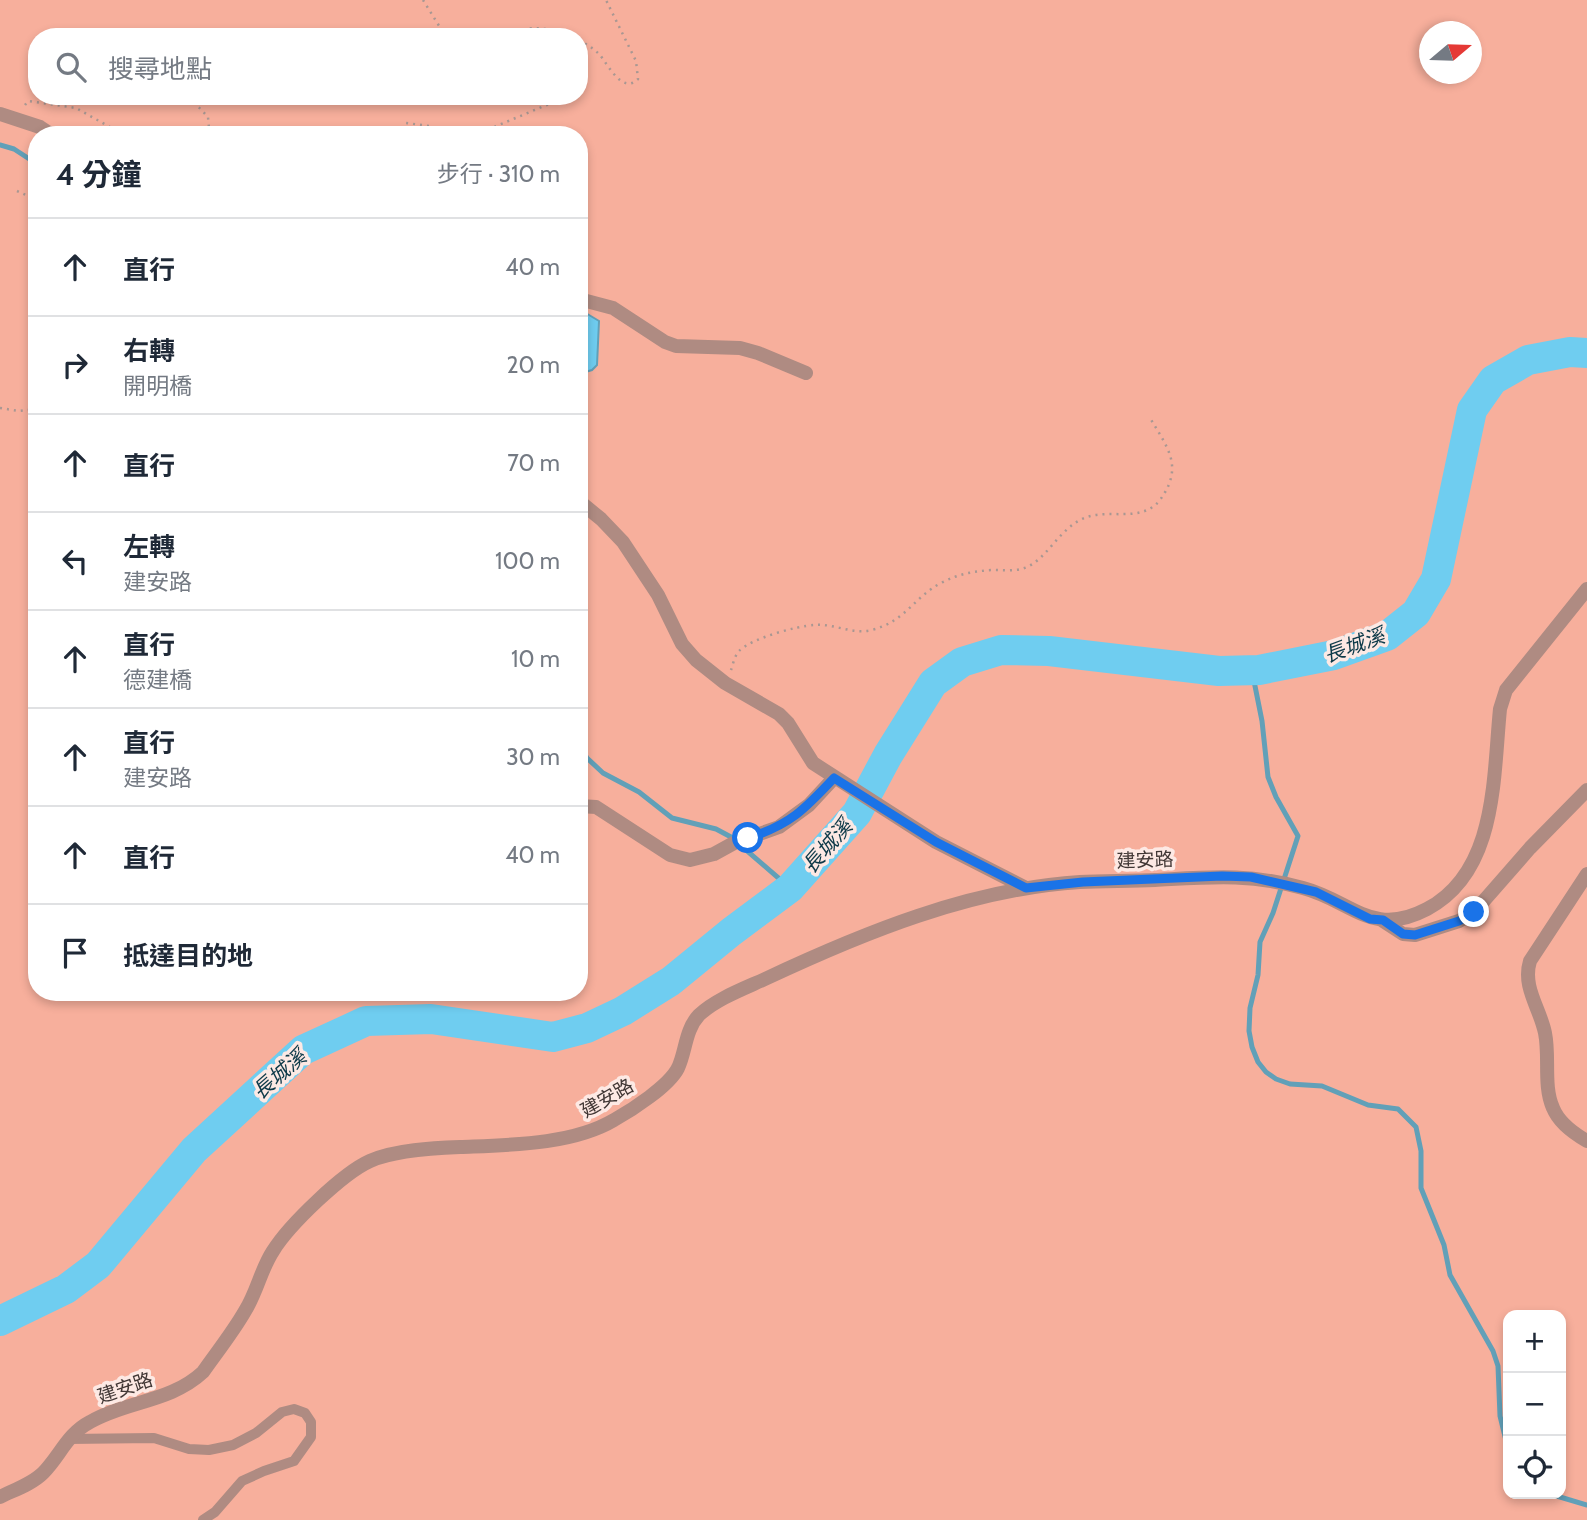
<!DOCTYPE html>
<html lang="zh-TW">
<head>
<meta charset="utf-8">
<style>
  :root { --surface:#fff; --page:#f6f6f7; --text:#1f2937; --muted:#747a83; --line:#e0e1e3 }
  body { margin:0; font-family:Cabin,"Noto Sans TC",sans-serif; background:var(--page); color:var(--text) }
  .controls { position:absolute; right:21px; bottom:21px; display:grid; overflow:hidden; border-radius:14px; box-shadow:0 4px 10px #0003 }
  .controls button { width:63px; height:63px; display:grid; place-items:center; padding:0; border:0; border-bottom:2px solid var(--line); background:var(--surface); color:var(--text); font:35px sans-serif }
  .compass { position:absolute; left:1419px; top:21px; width:63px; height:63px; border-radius:50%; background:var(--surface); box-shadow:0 4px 10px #0003; rotate:71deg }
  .stop { position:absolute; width:21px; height:21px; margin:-16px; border:5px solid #1a73e8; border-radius:50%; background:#fff }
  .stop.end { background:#1a73e8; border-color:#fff; box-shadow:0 2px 7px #0008 }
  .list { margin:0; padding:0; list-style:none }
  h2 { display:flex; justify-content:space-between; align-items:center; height:91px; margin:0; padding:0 28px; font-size:30px }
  h2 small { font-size:23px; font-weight:400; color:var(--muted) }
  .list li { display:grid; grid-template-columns:46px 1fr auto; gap:21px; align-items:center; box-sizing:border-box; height:98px; padding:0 28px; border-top:2px solid var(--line) }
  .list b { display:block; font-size:26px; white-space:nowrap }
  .list p { margin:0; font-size:23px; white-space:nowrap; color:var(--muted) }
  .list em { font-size:23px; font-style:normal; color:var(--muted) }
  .icon { flex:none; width:38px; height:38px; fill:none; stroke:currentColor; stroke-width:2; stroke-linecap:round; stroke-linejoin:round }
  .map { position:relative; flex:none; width:1587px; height:1520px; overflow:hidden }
  .search { position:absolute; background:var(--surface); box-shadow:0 4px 10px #0003; left:28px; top:28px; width:560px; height:77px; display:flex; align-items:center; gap:18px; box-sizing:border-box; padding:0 24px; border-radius:28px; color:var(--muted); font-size:26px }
  .panel { position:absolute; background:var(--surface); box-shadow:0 4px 10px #0003; left:28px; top:126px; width:560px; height:875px; border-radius:28px }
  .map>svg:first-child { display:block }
  .green { fill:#f7af9c; fill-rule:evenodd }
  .water { fill:#6fcdf0; stroke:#61a0b8; stroke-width:2 }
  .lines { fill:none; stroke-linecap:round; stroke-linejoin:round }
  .stream { stroke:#61a0b8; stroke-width:5 }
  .river { stroke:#6fcdf0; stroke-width:30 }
  .path { stroke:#a99792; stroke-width:2.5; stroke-dasharray:2 5; stroke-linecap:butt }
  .service { stroke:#af8b82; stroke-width:10 }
  .minor { stroke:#af8b82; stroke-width:14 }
  .tertiary { stroke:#af8b82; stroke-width:14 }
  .route { stroke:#1a73e8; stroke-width:9 }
  .labels { text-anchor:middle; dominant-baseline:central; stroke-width:7; stroke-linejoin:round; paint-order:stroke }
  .street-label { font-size:19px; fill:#413735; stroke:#fde9e4 }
  .water-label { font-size:21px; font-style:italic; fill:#0d3948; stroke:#fde9e4 }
</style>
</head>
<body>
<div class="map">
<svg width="1587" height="1520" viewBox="0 0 1587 1520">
  <rect width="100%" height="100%" fill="#f3dbd4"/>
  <path class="green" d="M 0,0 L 1587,0 L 1587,1520 L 0,1520 ZM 1430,32 L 1472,32 L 1472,74 L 1430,74 ZM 37,37 L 579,37 L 579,96 L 37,96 ZM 37,135 L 579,135 L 579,992 L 37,992 ZM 1508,1315 L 1561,1315 L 1561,1494 L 1508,1494 Z"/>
  <path class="water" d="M 579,309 L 599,321 L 597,365 L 592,370 L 579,374 Z"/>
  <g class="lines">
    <path class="stream" d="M 0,145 L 14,149 L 37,164
      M 1252,671 L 1262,721 L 1268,777 L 1276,797 L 1298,836 L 1273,913 L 1260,942 L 1258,975 L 1250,1008 L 1249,1031 L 1252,1047 L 1258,1062 L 1266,1072 L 1276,1079 L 1290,1084 L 1322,1086 L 1368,1105 L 1398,1109 L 1416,1127 L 1421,1151 L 1421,1188 L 1444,1245 L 1450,1275 L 1493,1351 L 1498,1366 L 1500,1416 L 1508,1449
      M 579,745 L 587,758 L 603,773 L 639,792 L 672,818 L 716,829 L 731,837 L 790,888
      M 1550,1494 L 1587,1505"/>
    <path class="river" d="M 0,1321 L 66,1289 L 98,1265 L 194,1150 L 303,1050 L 366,1021 L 431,1019 L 553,1037 L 587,1028 L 623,1011 L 671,981 L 731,932 L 790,888 L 857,813 L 888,755 L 933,683 L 962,662 L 1001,650 L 1049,651 L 1219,671 L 1259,670 L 1334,655 L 1387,636 L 1416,613 L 1436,579 L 1472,410 L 1493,380 L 1528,360 L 1570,352 L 1587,353"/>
    <path class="path" d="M 423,0 L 446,37
      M 511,37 C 525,22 556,29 572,37
      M 579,40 C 586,44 593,48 599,54 C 608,64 622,95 638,79 L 636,61 L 606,0
      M 192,96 L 192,100 L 208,117 L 209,128 L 195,135
      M 25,105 L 28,101 L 76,108 L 124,135
      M 400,135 L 401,129 L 406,123 L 430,126 L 449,135
      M 475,135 L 549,104 L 558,96
      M 17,191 L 37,200
      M 0,408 L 19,411 L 37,409
      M 731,670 C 733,664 735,655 739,651 C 752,638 797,626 814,625 C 834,623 852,635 872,630 C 906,621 914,597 941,583 C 958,574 974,571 993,570 C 1005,570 1018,572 1029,566 C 1048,556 1058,532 1080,520 C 1106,506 1140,525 1160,500 C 1184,467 1168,448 1150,418"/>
    <path class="service" d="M 68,1439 L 154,1438 L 189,1449 L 209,1450 L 233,1445 L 256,1433 L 282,1412 L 294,1409 L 305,1413 L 311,1422 L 311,1437 L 294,1461 L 264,1471 L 242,1481 L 215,1512 L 203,1520"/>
    <path class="minor" d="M 0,114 L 40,127 L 52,135
      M 579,299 L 613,308 L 665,342 L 676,346 L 740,348 L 758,353 L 806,373
      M 579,501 L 601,519 L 623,542 L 658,595 L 682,644 L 696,660 L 725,683 L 779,714 L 788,723 L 813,763 L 936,842 L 1026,888
      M 579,806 L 596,807 L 670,855 L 690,860 L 714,854 L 734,843 L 779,827 L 809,805 L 834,778
      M 1587,874 L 1530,961 C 1522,987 1540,1008 1545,1033 C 1550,1057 1543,1086 1553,1108 C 1559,1123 1573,1133 1587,1141
      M 1383,921 L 1403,934 L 1415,935 L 1459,921 L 1474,912 L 1530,848 L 1587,790"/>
    <path class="tertiary" d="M 0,1497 C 14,1490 32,1484 43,1473 C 60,1456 67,1434 90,1422 C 126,1401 171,1402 203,1372 C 217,1352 233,1332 245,1311 C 257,1292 261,1269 273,1251 C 289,1225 343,1173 370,1161 C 394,1150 434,1148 460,1147 C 508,1145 572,1145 614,1120 C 632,1110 669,1086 678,1068 C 686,1051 685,1030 699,1015 C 716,999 743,989 765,979 C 863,933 970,889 1080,882 C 1105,881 1130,881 1155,880 C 1211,877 1247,873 1303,888 C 1352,901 1372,938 1427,909 C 1497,872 1493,779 1500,709 L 1506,690 L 1587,589"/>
  </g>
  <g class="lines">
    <path class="route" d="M 748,838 C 790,825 805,809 834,778 L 936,842 L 1026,888 L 1083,882 L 1222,876 L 1251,877 L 1316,892 L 1370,919 L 1383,920 L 1403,934 L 1415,935 L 1459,921 L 1474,912"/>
  </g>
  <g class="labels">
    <g class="street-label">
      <text transform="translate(1145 860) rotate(-2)">建安路</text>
      <text transform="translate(607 1098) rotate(-30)">建安路</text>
      <text transform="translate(125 1388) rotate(-19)">建安路</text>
    </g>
    <g class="water-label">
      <text transform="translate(1354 645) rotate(-20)">長城溪</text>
      <text transform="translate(827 846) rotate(-49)">長城溪</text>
      <text transform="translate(279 1074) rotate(-41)">長城溪</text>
    </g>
  </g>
</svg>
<div class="controls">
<button>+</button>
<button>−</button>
<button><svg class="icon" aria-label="locate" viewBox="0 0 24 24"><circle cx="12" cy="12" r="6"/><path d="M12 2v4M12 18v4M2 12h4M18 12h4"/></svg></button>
</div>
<svg class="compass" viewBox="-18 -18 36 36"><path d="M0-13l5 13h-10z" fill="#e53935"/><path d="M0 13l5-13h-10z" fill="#747a83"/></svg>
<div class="stop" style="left:748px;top:838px"></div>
<div class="stop end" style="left:1474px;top:912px"></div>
<div class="search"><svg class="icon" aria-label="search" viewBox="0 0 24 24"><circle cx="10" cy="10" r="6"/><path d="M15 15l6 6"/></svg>搜尋地點</div>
<section class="panel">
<h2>4 分鐘<small>步行 · 310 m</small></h2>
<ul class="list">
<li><svg class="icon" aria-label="ahead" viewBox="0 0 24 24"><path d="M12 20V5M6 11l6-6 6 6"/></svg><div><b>直行</b></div><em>40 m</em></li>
<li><svg class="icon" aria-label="right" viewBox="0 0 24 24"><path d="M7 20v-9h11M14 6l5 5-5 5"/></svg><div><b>右轉</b><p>開明橋</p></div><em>20 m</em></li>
<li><svg class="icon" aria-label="ahead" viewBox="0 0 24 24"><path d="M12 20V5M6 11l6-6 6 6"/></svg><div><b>直行</b></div><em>70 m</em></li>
<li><svg class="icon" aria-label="left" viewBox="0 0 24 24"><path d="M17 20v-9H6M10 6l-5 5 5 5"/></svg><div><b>左轉</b><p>建安路</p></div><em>100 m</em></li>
<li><svg class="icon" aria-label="ahead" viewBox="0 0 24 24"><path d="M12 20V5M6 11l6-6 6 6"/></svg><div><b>直行</b><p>德建橋</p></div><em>10 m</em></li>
<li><svg class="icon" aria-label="ahead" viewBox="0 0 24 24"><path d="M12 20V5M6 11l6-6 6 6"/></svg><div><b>直行</b><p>建安路</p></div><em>30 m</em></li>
<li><svg class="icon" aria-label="ahead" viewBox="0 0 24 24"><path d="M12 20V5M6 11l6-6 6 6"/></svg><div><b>直行</b></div><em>40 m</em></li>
<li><svg class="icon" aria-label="arrive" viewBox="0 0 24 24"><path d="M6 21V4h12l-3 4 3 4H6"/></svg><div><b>抵達目的地</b></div></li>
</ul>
</section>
</div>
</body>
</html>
